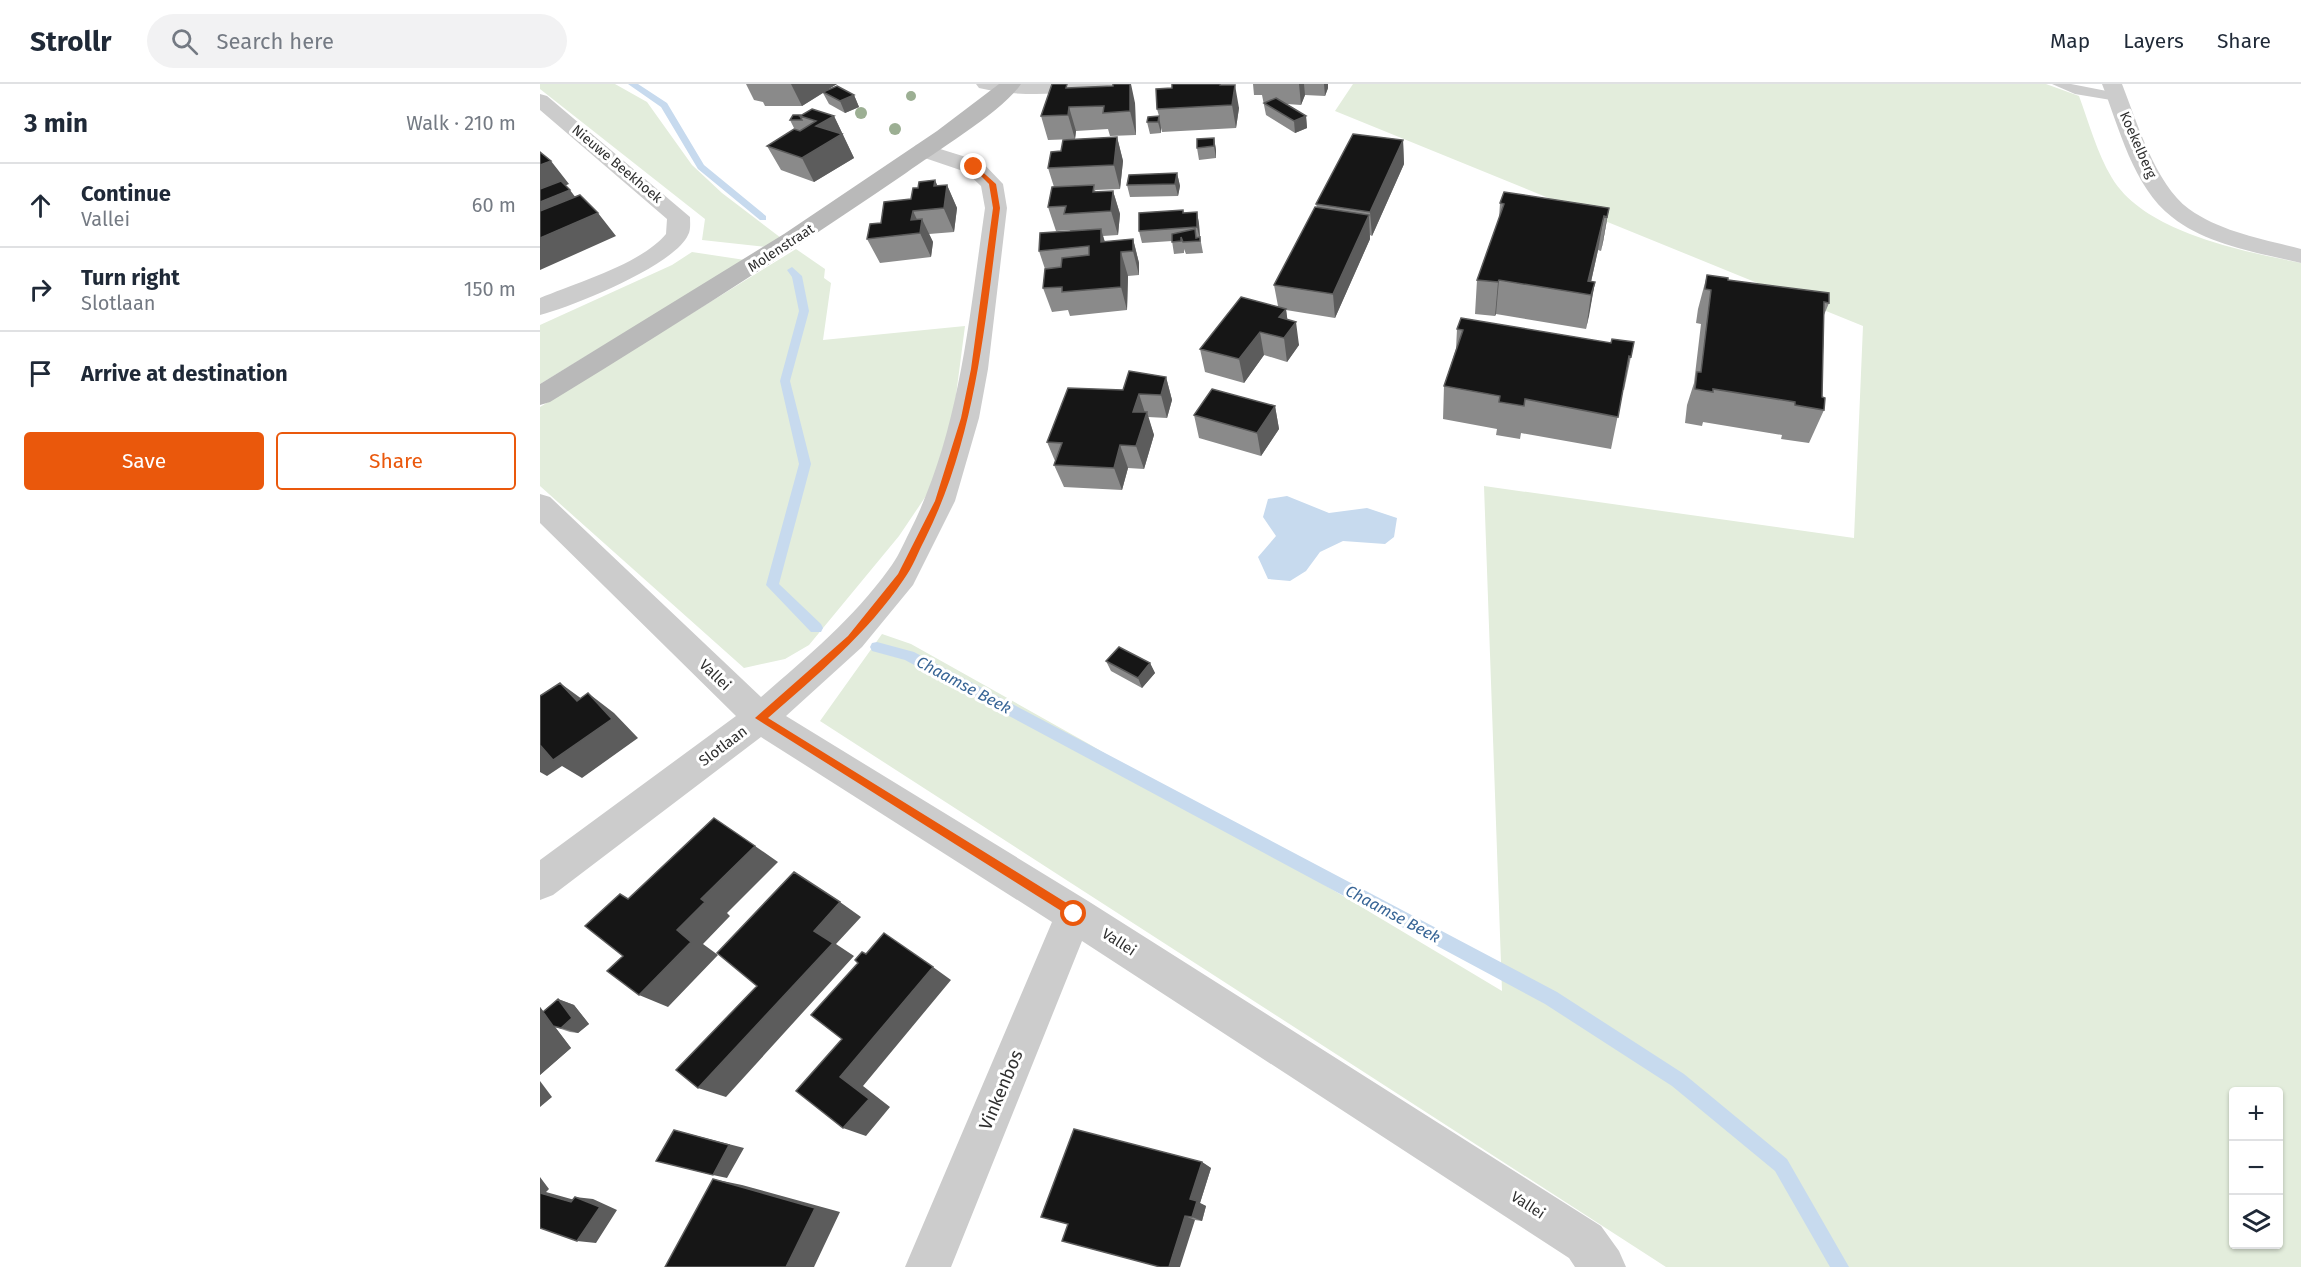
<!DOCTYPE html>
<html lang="en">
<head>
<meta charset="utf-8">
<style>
  :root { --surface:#fff; --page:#f2f2f3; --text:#1f2937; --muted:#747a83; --line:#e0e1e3; --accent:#ea580c }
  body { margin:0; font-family:"Fira Sans",sans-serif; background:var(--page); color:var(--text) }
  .controls { position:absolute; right:18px; bottom:18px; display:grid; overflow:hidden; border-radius:6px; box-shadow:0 2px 4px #0004 }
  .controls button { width:54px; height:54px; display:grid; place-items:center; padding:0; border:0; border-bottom:2px solid var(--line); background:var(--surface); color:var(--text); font:30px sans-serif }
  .stop { position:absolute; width:18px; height:18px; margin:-14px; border:4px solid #ea580c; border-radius:50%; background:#fff }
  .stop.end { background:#ea580c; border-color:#fff; box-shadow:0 2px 6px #0008 }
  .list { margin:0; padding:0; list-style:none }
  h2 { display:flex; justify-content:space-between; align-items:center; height:78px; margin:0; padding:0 24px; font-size:26px }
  h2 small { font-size:20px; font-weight:400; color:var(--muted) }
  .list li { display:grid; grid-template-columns:39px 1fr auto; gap:18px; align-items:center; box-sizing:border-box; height:84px; padding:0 24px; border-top:2px solid var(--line) }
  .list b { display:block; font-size:22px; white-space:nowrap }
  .list p { margin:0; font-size:20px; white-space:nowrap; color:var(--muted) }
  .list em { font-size:20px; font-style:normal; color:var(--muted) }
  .actions { display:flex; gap:12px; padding:18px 24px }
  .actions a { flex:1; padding:14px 0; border:2px solid var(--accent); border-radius:6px; text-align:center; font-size:21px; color:var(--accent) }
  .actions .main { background:var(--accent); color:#fff }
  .icon { flex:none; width:33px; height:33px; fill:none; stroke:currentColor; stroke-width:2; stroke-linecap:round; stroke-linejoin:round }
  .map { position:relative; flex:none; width:1761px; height:1183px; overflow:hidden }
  header { display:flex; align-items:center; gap:36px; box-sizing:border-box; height:84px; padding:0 30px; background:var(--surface); border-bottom:2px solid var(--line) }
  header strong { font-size:28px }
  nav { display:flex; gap:33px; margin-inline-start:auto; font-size:21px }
  .search { width:420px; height:54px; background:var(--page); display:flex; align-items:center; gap:15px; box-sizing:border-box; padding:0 21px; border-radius:33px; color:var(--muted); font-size:22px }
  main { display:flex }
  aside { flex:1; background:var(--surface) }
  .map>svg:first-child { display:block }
  .green { fill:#e3eddc; fill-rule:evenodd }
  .water { fill:#c7daee }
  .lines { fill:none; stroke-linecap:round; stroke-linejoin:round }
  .stream { fill:#c7daee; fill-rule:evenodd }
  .service { fill:#ccc; fill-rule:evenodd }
  .minor { fill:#ccc; fill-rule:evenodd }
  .secondary { fill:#b9b9b9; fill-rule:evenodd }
  .tree { fill:#9caf93 }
  .wall { fill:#8a8a8a }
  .shaded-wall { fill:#5c5c5c }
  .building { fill:#161616; stroke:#5c5c5c; stroke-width:1.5 }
  .route { fill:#ea580c }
  .labels { text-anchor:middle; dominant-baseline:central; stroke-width:6; stroke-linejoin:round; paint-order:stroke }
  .far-street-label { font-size:14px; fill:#2f2f2f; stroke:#fff }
  .street-label { font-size:15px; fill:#2f2f2f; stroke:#fff }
  .water-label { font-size:16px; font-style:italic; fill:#386596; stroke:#fff }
  .near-street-label { font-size:18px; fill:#2f2f2f; stroke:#fff }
</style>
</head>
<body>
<header>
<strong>Strollr</strong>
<div class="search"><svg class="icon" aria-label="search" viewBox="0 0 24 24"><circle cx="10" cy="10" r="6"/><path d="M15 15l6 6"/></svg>Search here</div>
<nav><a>Map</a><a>Layers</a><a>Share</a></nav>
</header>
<main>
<aside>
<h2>3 min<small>Walk · 210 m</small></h2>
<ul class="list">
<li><svg class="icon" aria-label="ahead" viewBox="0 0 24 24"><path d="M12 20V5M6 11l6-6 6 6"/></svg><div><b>Continue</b><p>Vallei</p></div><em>60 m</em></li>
<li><svg class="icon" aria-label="right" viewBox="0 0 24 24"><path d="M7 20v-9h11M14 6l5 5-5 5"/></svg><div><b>Turn right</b><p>Slotlaan</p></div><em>150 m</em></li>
<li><svg class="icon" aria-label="arrive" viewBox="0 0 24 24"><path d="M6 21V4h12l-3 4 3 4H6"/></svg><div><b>Arrive at destination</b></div></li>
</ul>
<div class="actions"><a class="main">Save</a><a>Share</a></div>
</aside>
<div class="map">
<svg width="1761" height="1183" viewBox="0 0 1761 1183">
  <rect width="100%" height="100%" fill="#fff"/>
  <path class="green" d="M 0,0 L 75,0 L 107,18 L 152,81 L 182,109 L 241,154 L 226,163 L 162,156 L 165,135 L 0,5 Z
    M 813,0 L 1506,0 L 1539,12 C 1549,39 1557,69 1572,94 C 1605,149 1703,167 1761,179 L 1761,1183 L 1126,1183 L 280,637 L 342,550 L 371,560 L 549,660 L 962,907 L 944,402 L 1314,454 L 1323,242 L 795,27 ZM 1694,1008 L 1738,1008 L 1738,1160 L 1694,1160 Z
    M 256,165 L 285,185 L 284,194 L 291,199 L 283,256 L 425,242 L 412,342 L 390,406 L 359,452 L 269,561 L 245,575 L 204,584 L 0,402 L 0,323 Z
    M 152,168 L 205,176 L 0,300 L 0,241 L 132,181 Z"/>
  <path class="water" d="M 747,412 L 789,429 L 827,424 L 857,434 L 854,453 L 845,460 L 803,457 L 780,468 L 766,487 L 750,497 L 728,495 L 718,473 L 736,452 L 723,433 L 728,415 Z"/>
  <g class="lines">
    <path class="stream" d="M 88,0 L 98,0 L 127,19 L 164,81 L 226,132 L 226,136 L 220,136 L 158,85 L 121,23 Z
      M 252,183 L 262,192 L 269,227 L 250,297 L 271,380 L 239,500 L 281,540 L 283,544 L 281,548 L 271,548 L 226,501 L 259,380 L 240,297 L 259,227 L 252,193 L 247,186 Z
      M 337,558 L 374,568 L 1017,908 L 1144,990 L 1247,1075 L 1309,1183 L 1290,1183 L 1235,1087 L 1132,1002 L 1005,920 L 365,576 L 332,567 L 330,563 L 332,559 Z"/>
    <path class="service" d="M 1512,0 L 1531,0 L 1577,9 L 1583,13 L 1577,17 L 1535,10 Z"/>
    <path class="minor" d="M 436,0 L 586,0 L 583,4 L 576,6 C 531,8 484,15 439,4 Z
      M 1562,0 L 1582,0 C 1597,38 1615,100 1649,125 C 1681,148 1723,155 1761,165 L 1761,179 C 1719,169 1667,161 1632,133 C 1593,103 1579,43 1562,0 Z
      M 0,10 L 7,12 L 150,133 C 150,139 151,146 148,151 C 135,181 32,223 0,231 L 0,214 C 36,199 101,180 126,150 L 127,135 L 0,26 Z
      M 384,60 L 442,78 L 463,100 L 467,124 L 448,285 L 439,334 L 415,417 L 373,501 L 322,563 L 246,632 L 548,817 L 1061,1142 L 1079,1167 L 1086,1183 L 1035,1183 L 1029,1174 L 542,857 L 411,1183 L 365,1183 L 512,838 L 221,653 L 13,811 L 0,816 L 0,776 L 196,632 L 0,439 L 0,410 L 10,413 L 221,613 C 267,573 313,535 349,485 C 357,475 363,461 369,449 C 420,349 429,234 445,124 L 441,102 L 426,88 L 376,71 L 373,66 L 376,61 Z"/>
    <path class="secondary" d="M 459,0 L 481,0 C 462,28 395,68 366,89 C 249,169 130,245 10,318 L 0,321 L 0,300 L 244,150 L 397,47 Z"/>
  </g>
  <g class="tree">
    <circle cx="371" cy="12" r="5"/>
    <circle cx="321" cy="29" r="6"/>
    <circle cx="355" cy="45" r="6"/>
  </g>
  <path class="wall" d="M 206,0 L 297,0 L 288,5 L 314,11 L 319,23 L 305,29 L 289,20 L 283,9 L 262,22 L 225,22 L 223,18 L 214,16 Z
    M 713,0 L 788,0 L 788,4 L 785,12 L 765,11 L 761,21 L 747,20 L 766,32 L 767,44 L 755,49 L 726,31 L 722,11 L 714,11 Z
    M 681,1 L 699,24 L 696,44 L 622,48 L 621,44 L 621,49 L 610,50 L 607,38 L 619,32 L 617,25 Z
    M 529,4 L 595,19 L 596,51 L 570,52 L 568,45 L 536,47 L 535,55 L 508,56 L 501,32 Z
    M 253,31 L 294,32 L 314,74 L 274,98 L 241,86 L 227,62 L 255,46 L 250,36 Z
    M 577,53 L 583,77 L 580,105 L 555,106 L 556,108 L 573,107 L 580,130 L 578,151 L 563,152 L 565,158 L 593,155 L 599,179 L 599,191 L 588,192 L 587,226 L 530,232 L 528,226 L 512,228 L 503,204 L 505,185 L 499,167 L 530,147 L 530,146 L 516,147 L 508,123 L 514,103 L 508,84 L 521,67 Z
    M 674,54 L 676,66 L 676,74 L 659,76 L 657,64 Z
    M 863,56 L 864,80 L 832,152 L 830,151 L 830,155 L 795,234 L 746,226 L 747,235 L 759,261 L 747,278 L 724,271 L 704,299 L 665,288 L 660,265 L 738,222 L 734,201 L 777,124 L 776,120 Z
    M 637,89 L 640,102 L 638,112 L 590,113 L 587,101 Z
    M 395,96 L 397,102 L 407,101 L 417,124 L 414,148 L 389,150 L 393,158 L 391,173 L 340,179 L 327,155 L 341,139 L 371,115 L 378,104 Z
    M 960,119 L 1069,124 L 1063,158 L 1061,167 L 1058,166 L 1051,198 L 1055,198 L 1046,245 L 956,230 L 955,232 L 935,230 L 937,196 L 959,134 Z
    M 643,126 L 644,129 L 657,128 L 659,140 L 660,153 L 663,169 L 646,170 L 644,165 L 644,169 L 634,170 L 632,157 L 602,159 L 599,147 Z
    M 1167,191 L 1289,219 L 1284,231 L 1282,313 L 1284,326 L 1269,359 L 1241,355 L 1242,351 L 1163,338 L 1162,342 L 1145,339 L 1147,321 L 1154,299 L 1161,240 L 1156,239 L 1158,225 Z
    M 917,245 L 1071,259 L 1094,258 L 1084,306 L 1083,306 L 1071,365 L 981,349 L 980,355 L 956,351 L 957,345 L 903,335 L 904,302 L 916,265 Z
    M 626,293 L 632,316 L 627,334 L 608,333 L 614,351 L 604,385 L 588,384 L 582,406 L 524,403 L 514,381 L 515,377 L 507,358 Z
    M 735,322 L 739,345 L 721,372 L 659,354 L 654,331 Z
    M 566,577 L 610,579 L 615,589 L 602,604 L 571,587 Z
    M 18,915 L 34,921 L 49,940 L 38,949 L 30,948 L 15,943 L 31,964 L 0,991 L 0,923 L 3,927 Z
    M 662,1078 L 671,1084 L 660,1119 L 666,1122 L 662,1137 L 655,1136 L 528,1140 Z"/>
  <path class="shaded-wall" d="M 251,0 L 297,0 L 262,22 Z
    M 590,0 L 591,0 L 595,19 L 596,51 L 590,27 Z
    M 759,0 L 764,0 L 765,11 L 761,21 Z
    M 784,0 L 788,0 L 788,4 L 785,12 Z
    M 695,1 L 699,24 L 696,44 L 692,21 Z
    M 314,11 L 319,23 L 305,29 L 300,17 Z
    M 529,23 L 536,47 L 535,55 L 528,31 Z
    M 294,32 L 314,74 L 274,98 L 262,74 L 276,42 Z
    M 619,32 L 621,44 L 621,49 L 618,38 Z
    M 766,32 L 767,44 L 755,49 L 754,37 Z
    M 577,53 L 583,77 L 580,105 L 574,81 Z
    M 674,54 L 676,66 L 676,74 L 674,62 Z
    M 863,56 L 864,80 L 832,152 L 830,128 Z
    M 11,77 L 29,100 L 0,112 L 0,81 Z
    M 637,89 L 640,102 L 638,112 L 635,100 Z
    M 395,96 L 405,119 L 407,101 L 417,124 L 414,148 L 394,102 Z
    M 30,106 L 39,118 L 0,134 L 0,118 Z
    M 573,107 L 580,130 L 578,151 L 571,127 Z
    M 1069,124 L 1063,158 L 1061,167 L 1067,133 Z
    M 373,127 L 381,144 L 382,135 L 393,158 L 391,173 L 380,149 L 371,136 Z
    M 657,128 L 659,140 L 660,155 L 657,143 Z
    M 58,129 L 76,152 L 0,186 L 0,154 Z
    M 829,131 L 830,155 L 795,234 L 793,210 Z
    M 1064,132 L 1058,166 L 1048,211 L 1048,197 Z
    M 561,145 L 568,169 L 561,158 Z
    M 593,155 L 599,179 L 599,191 L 593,167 Z
    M 581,168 L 588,192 L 587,226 L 581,203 Z
    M 959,196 L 956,230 L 955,232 L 958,198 Z
    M 1055,198 L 1049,232 L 1046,245 L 1051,211 Z
    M 746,225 L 749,247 L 756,238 L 759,261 L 747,278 L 744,254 L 739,233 Z
    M 720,248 L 724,271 L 704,299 L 699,275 Z
    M 626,293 L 632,316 L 627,334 L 621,311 Z
    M 599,310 L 606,332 L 607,328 L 614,351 L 604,385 L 596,362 L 593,328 Z
    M 735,322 L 739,345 L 721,372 L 717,349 Z
    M 580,361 L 588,384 L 582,406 L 574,384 Z
    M 610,579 L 615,589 L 602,604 L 598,594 Z
    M 20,599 L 46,618 L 37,617 Z
    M 48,609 L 74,629 L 98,654 L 42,694 L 22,682 L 7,692 L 0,688 L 0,660 Z
    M 215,762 L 238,778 L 187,829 L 190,832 L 163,860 L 178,871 L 128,923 L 99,911 L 137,846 L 161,815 Z
    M 300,818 L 321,833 L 296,860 L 314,872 L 186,1013 L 158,1004 L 274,847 Z
    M 393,883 L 411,896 L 323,1002 L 350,1023 L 326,1052 L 303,1044 L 300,993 Z
    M 18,915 L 34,921 L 49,940 L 38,949 L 21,944 Z
    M 0,923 L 31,964 L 0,991 Z
    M 0,997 L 12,1013 L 0,1023 Z
    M 134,1046 L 204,1064 L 187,1094 L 173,1091 Z
    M 662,1078 L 671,1084 L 660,1119 L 666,1122 L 662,1137 L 652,1133 L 650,1115 Z
    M 0,1093 L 9,1105 L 6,1108 L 49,1120 L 31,1118 L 0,1109 Z
    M 173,1095 L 202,1101 L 300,1128 L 274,1183 L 246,1183 Z
    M 35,1113 L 53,1115 L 77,1126 L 56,1159 L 37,1157 Z
    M 645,1132 L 655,1136 L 640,1183 L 629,1183 Z"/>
  <path class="building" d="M 512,0 L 527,0 L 526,4 L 573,2 L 573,0 L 590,0 L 590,27 L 563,29 L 564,22 L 529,23 L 528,31 L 501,32 Z
    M 632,0 L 680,0 L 680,1 L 695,1 L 692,21 L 617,25 L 616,5 L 632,4 Z
    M 297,2 L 314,11 L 300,17 L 283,8 Z
    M 736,14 L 766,32 L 754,37 L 724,19 Z
    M 272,25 L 294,32 L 276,42 L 302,50 L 262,74 L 227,62 L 254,45 L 260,47 L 276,37 L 260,32 Z
    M 253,31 L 262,31 L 260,32 L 262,36 L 250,36 Z
    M 619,32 L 618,38 L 607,38 L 608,33 Z
    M 813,50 L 863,56 L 830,128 L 776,120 Z
    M 577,53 L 574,81 L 508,84 L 511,68 L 521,67 L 523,56 Z
    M 674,54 L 674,62 L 657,64 L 657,55 Z
    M 0,68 L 11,77 L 0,81 Z
    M 637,89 L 635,100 L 587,101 L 589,91 Z
    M 395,96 L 394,102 L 407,101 L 404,124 L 373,127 L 371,136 L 382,135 L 380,149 L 327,155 L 330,140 L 341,139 L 344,118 L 371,115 L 373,104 L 378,104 L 379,98 Z
    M 21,97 L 30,106 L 0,118 L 0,105 Z
    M 554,101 L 553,108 L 573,107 L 571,127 L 524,130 L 526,122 L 508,123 L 512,103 Z
    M 964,108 L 1069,124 L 1067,133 L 1064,132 L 1048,197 L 1055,198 L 1051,211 L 959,196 L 958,198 L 937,196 L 964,120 L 960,119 Z
    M 40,111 L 58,129 L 0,154 L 0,127 Z
    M 775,123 L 829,131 L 793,210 L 734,201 Z
    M 643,126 L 643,129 L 657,128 L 657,143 L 599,147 L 599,129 Z
    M 561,145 L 561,158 L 593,155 L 593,167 L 581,168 L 581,203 L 522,208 L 522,203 L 503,204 L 505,185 L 521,183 L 522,174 L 549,171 L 549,162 L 499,167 L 500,149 Z
    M 655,145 L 656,154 L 660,153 L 660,157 L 643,158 L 641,153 L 641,157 L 632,158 L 632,150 Z
    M 1167,191 L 1188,194 L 1188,196 L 1289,209 L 1289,219 L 1284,218 L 1282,313 L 1285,314 L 1284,326 L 1255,321 L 1255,318 L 1173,305 L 1173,308 L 1155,305 L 1157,288 L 1161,288 L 1171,206 L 1165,205 Z
    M 701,213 L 746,225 L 739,233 L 756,238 L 744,254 L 720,248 L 699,275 L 660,265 Z
    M 921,234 L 1071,259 L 1072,255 L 1094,258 L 1091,273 L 1089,272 L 1078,333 L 985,315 L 984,322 L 959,318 L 960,312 L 904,302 L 923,246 L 917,245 Z
    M 589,287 L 626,293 L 621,311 L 599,310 L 593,328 L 607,328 L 596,362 L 580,361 L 574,384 L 514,381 L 522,359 L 507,358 L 528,304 L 583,306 Z
    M 672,305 L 735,322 L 717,349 L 654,331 Z
    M 579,563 L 610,579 L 598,594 L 566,577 Z
    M 20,599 L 37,617 L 48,609 L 72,635 L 13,676 L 0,661 L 0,612 Z
    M 174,734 L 215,762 L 161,815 L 165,818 L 137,846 L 151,858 L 99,911 L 67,887 L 83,872 L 45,842 L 80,810 L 88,815 Z
    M 254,788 L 300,818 L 274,847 L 293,859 L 158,1004 L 136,986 L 217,902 L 177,869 Z
    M 344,849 L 393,883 L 300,993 L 329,1015 L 303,1044 L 256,1007 L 302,955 L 271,931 L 318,879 L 315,876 L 322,868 L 326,870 Z
    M 18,915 L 32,934 L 21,944 L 13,942 L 3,928 Z
    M 534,1045 L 662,1078 L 650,1115 L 657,1117 L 652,1133 L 645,1132 L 629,1183 L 620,1183 L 522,1157 L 528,1140 L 501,1133 Z
    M 134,1046 L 189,1061 L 173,1091 L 116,1077 Z
    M 173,1095 L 275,1124 L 246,1183 L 125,1183 Z
    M 0,1109 L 31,1118 L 35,1113 L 60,1123 L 37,1157 L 0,1144 Z"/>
  <path class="route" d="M 431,82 L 436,82 L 456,100 L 460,124 C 445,237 437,351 385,455 C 378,468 373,483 364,495 C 327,550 277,591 228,634 L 538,826 L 540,830 L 534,835 L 215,634 L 308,552 L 358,490 L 395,417 L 421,334 L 431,285 L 453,124 L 449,100 Z"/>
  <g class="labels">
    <g class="far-street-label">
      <text transform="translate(1598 61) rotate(66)">Koekelberg</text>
      <text transform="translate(77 80) rotate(40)">Nieuwe Beekhoek</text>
      <text transform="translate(241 164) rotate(-33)">Molenstraat</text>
    </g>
    <g class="street-label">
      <text transform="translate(175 591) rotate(44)">Vallei</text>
      <text transform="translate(183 662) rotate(-37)">Slotlaan</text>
      <text transform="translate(579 858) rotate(33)">Vallei</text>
      <text transform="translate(988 1121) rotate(33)">Vallei</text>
    </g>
    <g class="water-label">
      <text transform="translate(424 601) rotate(28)">Chaamse Beek</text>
      <text transform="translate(853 830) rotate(28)">Chaamse Beek</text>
    </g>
    <g class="near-street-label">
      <text transform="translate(461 1006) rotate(-67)">Vinkenbos</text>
    </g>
  </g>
</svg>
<div class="controls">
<button>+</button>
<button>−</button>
<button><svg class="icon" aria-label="layers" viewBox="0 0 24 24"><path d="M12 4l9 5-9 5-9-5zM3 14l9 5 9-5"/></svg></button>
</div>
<div class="stop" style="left:534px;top:830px"></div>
<div class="stop end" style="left:434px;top:83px"></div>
</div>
</main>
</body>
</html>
